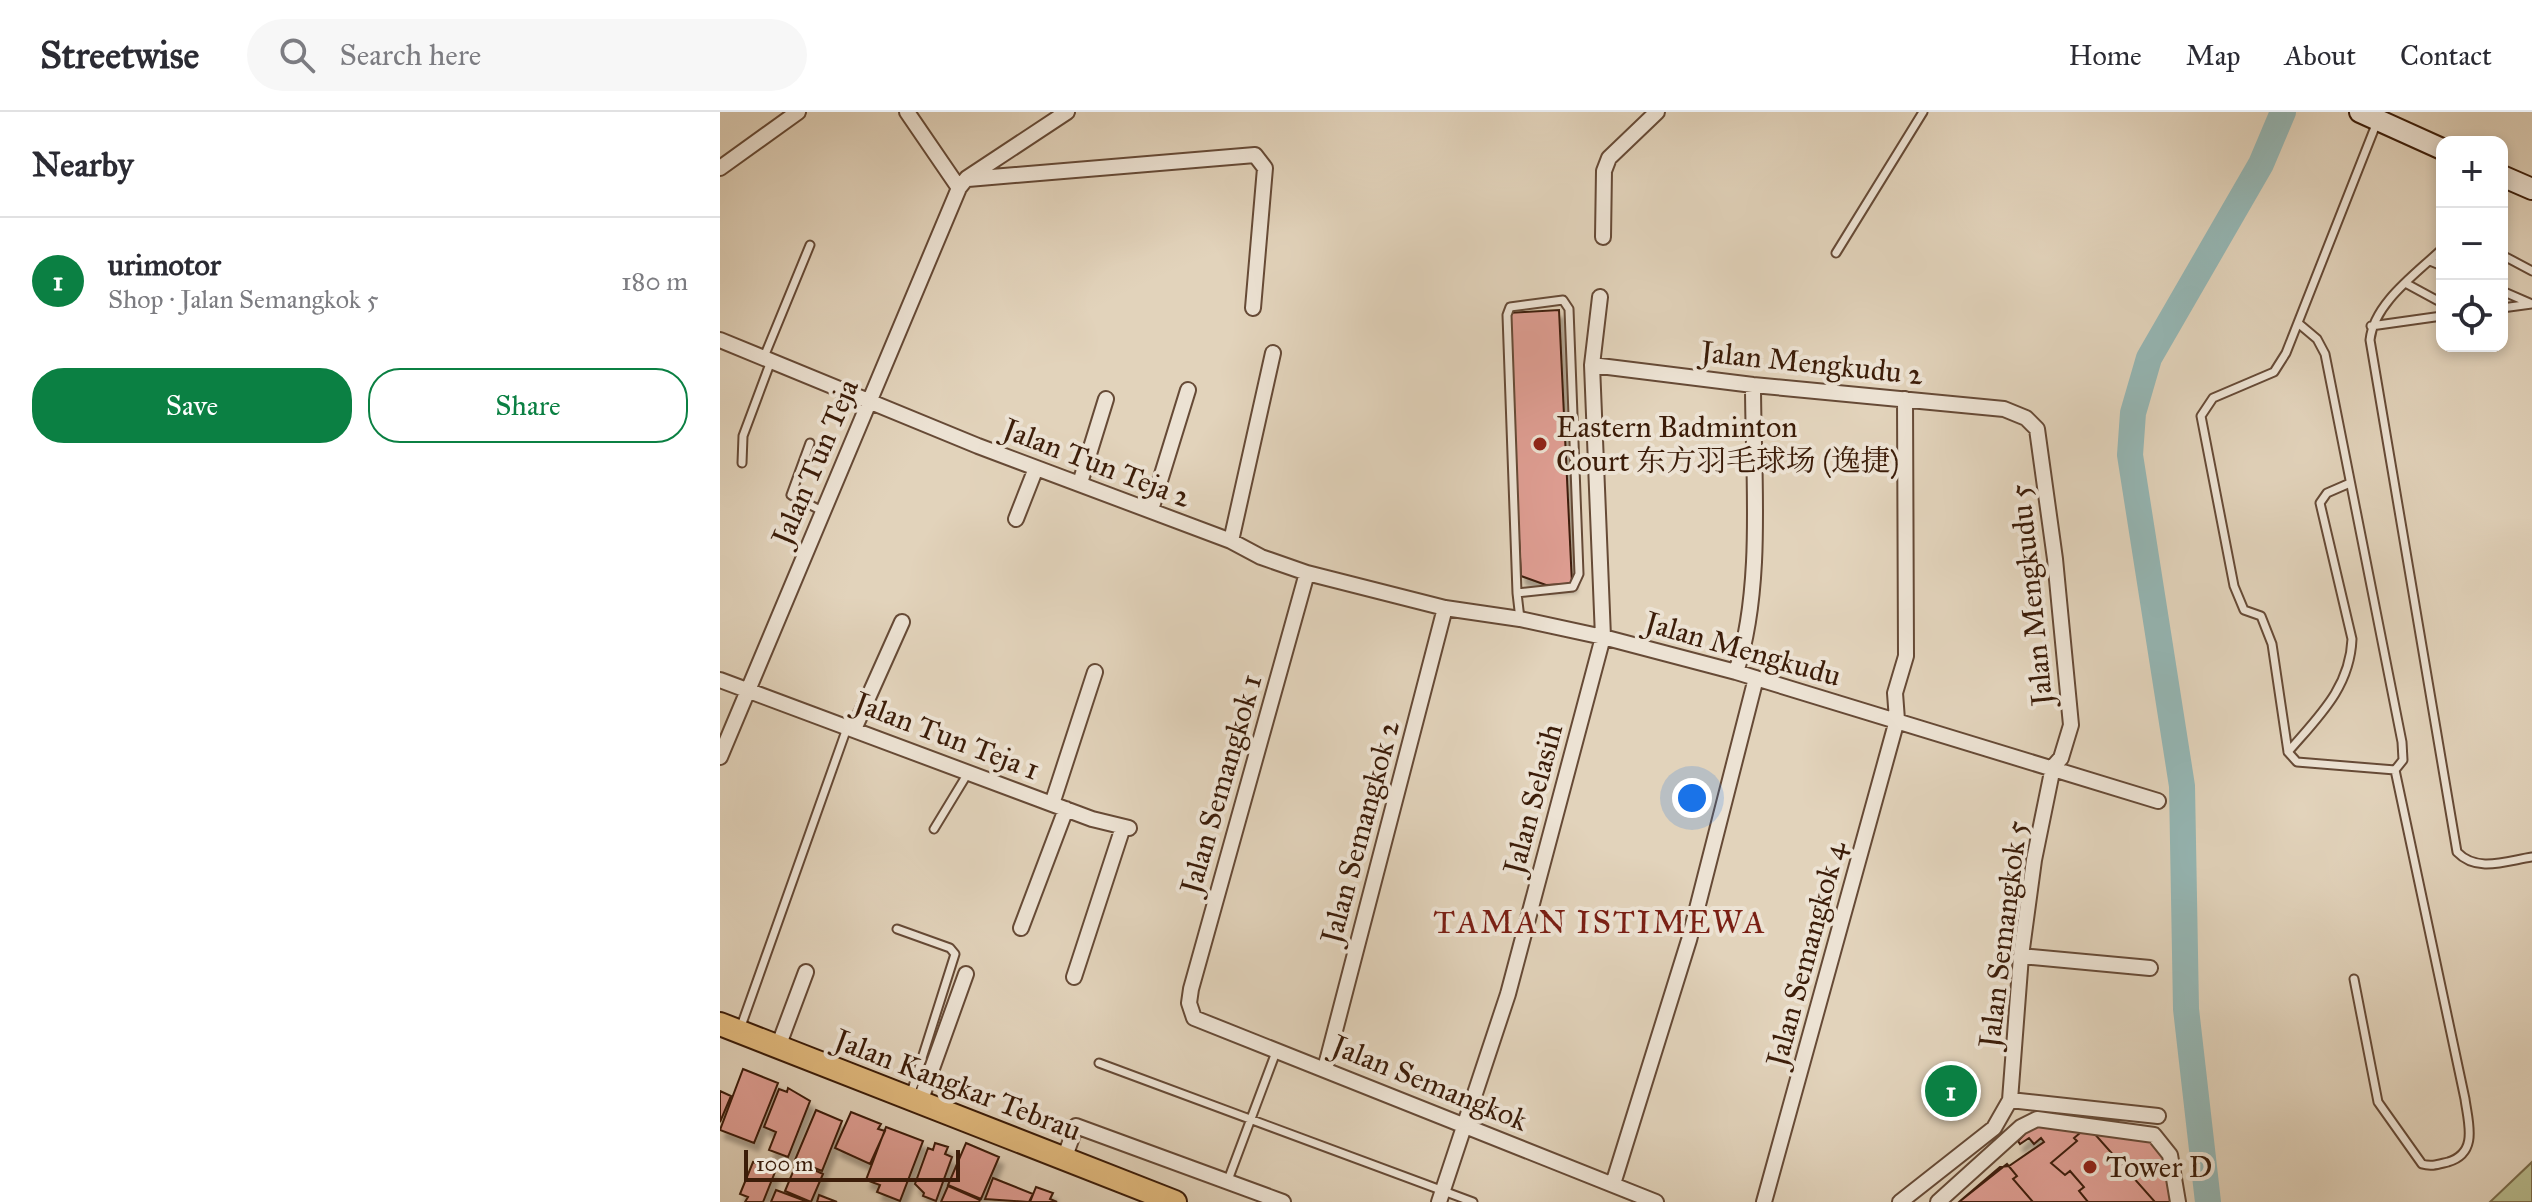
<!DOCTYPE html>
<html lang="en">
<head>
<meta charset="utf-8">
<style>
  :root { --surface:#fff; --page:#f7f7f7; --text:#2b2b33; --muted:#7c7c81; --line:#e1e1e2; --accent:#0b8043 }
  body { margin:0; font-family:"IM FELL Great Primer","Noto Serif SC",serif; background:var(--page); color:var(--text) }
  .controls { position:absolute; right:24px; top:24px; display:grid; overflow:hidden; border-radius:16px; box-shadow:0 4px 12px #0003 }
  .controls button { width:72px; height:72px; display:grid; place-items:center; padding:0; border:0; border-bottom:2px solid var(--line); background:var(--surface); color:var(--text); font:40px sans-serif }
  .scale { position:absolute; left:24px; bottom:20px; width:216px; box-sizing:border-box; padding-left:8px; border:4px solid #3c1d09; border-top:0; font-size:22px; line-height:28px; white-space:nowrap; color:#3c1d09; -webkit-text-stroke:6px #ece2d3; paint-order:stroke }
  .you { position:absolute; left:972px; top:686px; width:28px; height:28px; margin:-20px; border:6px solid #fff; border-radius:50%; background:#1a73e8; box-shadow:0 0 0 12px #1a73e833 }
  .badge { display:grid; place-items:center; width:52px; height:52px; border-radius:50%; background:var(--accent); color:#fff; font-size:26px; font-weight:700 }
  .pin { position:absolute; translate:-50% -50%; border:4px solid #fff; box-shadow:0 2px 8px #0006 }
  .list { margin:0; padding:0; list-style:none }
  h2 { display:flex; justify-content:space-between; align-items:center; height:104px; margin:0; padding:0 32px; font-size:34px }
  h2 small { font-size:26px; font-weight:400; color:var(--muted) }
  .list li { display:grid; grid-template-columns:52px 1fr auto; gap:24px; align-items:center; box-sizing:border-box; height:128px; padding:0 32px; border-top:2px solid var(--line) }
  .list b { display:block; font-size:30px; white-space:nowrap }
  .list p { margin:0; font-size:26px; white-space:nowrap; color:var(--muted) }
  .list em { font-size:26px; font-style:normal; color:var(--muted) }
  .actions { display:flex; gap:16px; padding:24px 32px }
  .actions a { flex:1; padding:18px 0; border:2px solid var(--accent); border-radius:32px; text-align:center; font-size:28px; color:var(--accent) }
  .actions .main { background:var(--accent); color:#fff }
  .icon { flex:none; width:44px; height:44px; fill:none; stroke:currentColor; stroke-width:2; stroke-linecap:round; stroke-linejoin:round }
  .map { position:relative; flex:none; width:1812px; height:1090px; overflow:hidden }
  header { display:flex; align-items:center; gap:48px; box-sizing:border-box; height:112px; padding:0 40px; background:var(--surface); border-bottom:2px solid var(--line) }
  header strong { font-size:38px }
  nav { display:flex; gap:44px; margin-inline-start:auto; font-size:28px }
  .search { width:560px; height:72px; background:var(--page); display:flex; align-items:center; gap:20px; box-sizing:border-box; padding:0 28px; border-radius:44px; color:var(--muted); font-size:30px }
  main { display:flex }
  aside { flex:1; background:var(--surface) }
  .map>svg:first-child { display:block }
  .green { fill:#b7bb8d; stroke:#7a6c4b; stroke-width:2 }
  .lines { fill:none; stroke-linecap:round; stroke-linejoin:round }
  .river { stroke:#95b7b5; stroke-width:26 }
  .building { fill:#df9e93; stroke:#3c1d09; stroke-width:2; filter:url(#shadow) }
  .lane-casing { stroke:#664a36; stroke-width:11 }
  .street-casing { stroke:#664a36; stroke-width:18 }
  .secondary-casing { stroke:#3c1d09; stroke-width:24 }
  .primary-casing { stroke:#3c1d09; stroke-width:26 }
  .lane { stroke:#ece2d3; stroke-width:7 }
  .street { stroke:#ece2d3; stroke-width:14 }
  .secondary { stroke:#ece2d3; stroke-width:20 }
  .primary { stroke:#e1ba7e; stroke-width:22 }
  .poi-dot { fill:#8f2418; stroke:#ece2d3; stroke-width:3 }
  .labels { text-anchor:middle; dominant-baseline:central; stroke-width:8; stroke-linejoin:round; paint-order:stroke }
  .street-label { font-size:30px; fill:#3c1d09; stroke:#ece2d3 }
  .poi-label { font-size:30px; fill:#3c1d09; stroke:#ece2d3; text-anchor:start }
  .neighbourhood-label { font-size:32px; letter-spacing:2px; fill:#7a1f14; stroke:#ece2d3 }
</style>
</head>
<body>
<header>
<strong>Streetwise</strong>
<div class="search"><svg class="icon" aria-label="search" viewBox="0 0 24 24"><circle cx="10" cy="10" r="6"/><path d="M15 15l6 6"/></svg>Search here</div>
<nav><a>Home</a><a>Map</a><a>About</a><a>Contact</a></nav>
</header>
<main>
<aside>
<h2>Nearby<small></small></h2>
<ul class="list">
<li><span class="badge">1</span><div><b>urimotor</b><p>Shop · Jalan Semangkok 5</p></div><em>180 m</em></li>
</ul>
<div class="actions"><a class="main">Save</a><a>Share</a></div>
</aside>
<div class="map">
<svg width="1812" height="1090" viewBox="0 0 1812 1090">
  <defs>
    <filter id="shadow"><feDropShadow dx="4.5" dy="8" stdDeviation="2" flood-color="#0004"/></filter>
  </defs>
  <rect width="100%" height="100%" fill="#e2d3bb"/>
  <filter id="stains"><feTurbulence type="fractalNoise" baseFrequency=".0025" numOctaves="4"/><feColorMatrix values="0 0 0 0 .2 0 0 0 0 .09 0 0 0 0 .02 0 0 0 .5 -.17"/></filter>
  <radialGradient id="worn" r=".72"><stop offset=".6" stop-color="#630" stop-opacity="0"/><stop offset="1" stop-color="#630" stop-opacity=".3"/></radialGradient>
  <path class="green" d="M 1812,1050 L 1812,1090 L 1770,1090 Z"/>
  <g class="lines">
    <path class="river" d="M 1488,1090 L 1466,897 L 1462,674 L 1410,343 L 1413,301 L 1429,246 L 1541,52 L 1563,0"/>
  </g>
  <path class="building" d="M 839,198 L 852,472 L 826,473 L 801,464 L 787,201 Z
    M 23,957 L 58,971 L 34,1031 L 0,1018 Z
    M 68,976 L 90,989 L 68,1045 L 49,1038 L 56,1020 L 44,1015 L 59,977 L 67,980 Z
    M 0,979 L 11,984 L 0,1010 Z
    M 96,998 L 122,1009 L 102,1059 L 75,1048 Z
    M 131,1000 L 161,1012 L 158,1017 L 165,1019 L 150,1052 L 115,1036 Z
    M 1318,1008 L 1429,1024 L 1449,1047 L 1454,1090 L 1239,1090 L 1280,1055 L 1289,1054 L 1324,1030 L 1321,1026 L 1314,1032 L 1309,1026 L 1300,1032 L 1298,1029 Z
    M 166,1015 L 203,1029 L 180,1089 L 157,1080 L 160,1073 L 146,1068 Z
    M 1366,1016 L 1373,1020 L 1435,1090 L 1368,1090 L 1359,1079 L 1364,1075 L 1350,1059 L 1345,1063 L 1331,1051 L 1357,1029 L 1354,1026 Z
    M 215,1031 L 228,1035 L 225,1042 L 232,1045 L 216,1089 L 203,1084 L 204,1081 L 195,1072 L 208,1036 L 213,1038 Z
    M 246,1031 L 279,1045 L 261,1087 L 228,1073 Z
    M 33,1050 L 55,1060 L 43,1090 L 25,1090 L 28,1085 L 20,1082 Z
    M 77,1050 L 103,1062 L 91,1090 L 65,1079 Z
    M 1287,1052 L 1297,1064 L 1293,1067 L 1313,1090 L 1239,1090 Z
    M 273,1066 L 313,1082 L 309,1090 L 265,1087 Z
    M 228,1074 L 260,1088 L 259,1090 L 221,1090 Z
    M 316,1075 L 333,1081 L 330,1087 L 337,1090 L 310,1090 Z
    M 56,1078 L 88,1090 L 51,1090 Z
    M 99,1083 L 117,1090 L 97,1090 Z"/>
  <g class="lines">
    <defs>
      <path id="lane" d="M 1722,137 C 1696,162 1654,191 1650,228 L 1737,740 C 1757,761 1786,749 1812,745
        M 1116,141 L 1203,0
        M 1782,143 L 1812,159
        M 1710,149 L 1722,154
        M 1687,172 L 1722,191
        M 1782,179 L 1812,192
        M 1782,196 L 1812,192
        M 1578,211 L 1597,227 L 1605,242 L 1682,630 L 1683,648 L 1675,658 L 1577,650 L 1568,640 L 1552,532 L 1541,504 L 1524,498 L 1514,474 L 1481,304 L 1493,286 L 1554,260 L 1566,241 L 1657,10
        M 1651,214 L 1722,204
        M 44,245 L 90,133
        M 90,331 L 71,383 L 102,399
        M 22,351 L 23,324 L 51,249
        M 797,481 L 787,203 L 790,195 L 843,188 L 849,197 L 859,462 L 853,475 L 797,481 L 800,507
        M 1568,640 C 1598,605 1630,576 1632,527 L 1600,391 L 1607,381 L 1630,371
        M 214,717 L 248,661
        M 177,817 L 230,836 L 235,842 L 190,984
        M 1634,867 L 1658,990 L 1702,1052 C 1712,1055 1719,1052 1728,1050 C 1759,1041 1748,1010 1745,987 L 1675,658
        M 20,917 L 127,616
        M 379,951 L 753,1090
        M 508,1068 L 556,940"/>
      <path id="street" d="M 187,0 L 239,76
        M 0,56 L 78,0
        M 248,67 L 535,43 L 545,56 L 533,196
        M 883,125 L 884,59 L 889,46 L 937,0
        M 0,228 L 258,334 L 511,429 L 541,445 L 587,461 L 725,496 L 800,507 L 883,525 L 1016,560 L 1438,689
        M 872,253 L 1033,273 L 1284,297 L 1306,306 L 1317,317 L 1335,447 L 1351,613 L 1341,646 L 1333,655 L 1314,748 L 1301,844 L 1290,988 L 1274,1016 L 1180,1090
        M 360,371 L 386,287
        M 431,398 L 468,278
        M 296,407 L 316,356
        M 511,429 L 553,241
        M 587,461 L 471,877 L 469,891 L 474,906 L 936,1090
        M 1016,560 C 1044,476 1033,362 1033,273
        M 0,568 L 372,707 L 409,716
        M 135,615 L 182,510
        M 0,645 L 239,76 L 247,66 L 347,0
        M 332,692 L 375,560
        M 301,816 L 346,697
        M 1301,844 L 1430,856
        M 354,865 L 403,715
        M 58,935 L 86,860
        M 605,957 L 725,496
        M 1290,988 L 1438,1004
        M 200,990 L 246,862
        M 344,1047 L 356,1014 L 563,1090
        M 893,1072 L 969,828 L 1036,566
        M 719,1090 L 788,882 L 883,525 L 872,253 L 880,185
        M 1044,1090 L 1177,608 L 1175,581 L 1186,544 L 1185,287
        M 1218,1090 L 1301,1015 L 1317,1007 L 1434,1023 L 1450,1043 L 1458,1090"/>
      <path id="secondary" d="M 1640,0 L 1722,37
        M 1782,64 L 1812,77"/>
      <path id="primary" d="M 0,912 L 455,1090"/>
    </defs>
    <use href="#lane" class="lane-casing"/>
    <use href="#street" class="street-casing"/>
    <use href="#secondary" class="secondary-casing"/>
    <use href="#primary" class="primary-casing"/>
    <use href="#lane" class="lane"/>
    <use href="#street" class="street"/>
    <use href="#secondary" class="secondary"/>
    <use href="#primary" class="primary"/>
  </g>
  <g class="poi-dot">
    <circle cx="820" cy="332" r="8"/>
    <circle cx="1370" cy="1055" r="8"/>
  </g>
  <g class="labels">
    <g class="street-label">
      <text transform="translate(1092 251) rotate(6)">Jalan Mengkudu 2</text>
      <text transform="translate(95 350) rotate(-67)">Jalan Tun Teja</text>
      <text transform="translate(377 351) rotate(21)">Jalan Tun Teja 2</text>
      <text transform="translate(1311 483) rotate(-96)">Jalan Mengkudu 5</text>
      <text transform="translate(1023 537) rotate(16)">Jalan Mengkudu</text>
      <text transform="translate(227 624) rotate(21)">Jalan Tun Teja 1</text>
      <text transform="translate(501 672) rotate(-74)">Jalan Semangkok 1</text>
      <text transform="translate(813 687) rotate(-75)">Jalan Selasih</text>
      <text transform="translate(640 720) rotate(-75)">Jalan Semangkok 2</text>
      <text transform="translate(1283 822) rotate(-83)">Jalan Semangkok 5</text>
      <text transform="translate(1086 842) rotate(-75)">Jalan Semangkok 4</text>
      <text transform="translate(710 971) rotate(22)">Jalan Semangkok</text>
      <text transform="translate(238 973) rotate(21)">Jalan Kangkar Tebrau</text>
    </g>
    <g class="poi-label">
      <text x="836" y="315">Eastern Badminton<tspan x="836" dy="34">Court 东方羽毛球场 (逸捷)</tspan></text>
      <text x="1386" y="1055">Tower D</text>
    </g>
    <g class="neighbourhood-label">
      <text x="880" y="810">TAMAN ISTIMEWA</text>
    </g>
  </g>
  <rect width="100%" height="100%" filter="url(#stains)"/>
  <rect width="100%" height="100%" fill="url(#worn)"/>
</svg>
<div class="controls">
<button>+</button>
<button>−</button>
<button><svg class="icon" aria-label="locate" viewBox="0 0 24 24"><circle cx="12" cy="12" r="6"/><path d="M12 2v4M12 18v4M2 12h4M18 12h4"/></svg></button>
</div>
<div class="scale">100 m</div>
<div class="you"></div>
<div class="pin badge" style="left:1231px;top:979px">1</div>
</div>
</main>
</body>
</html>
